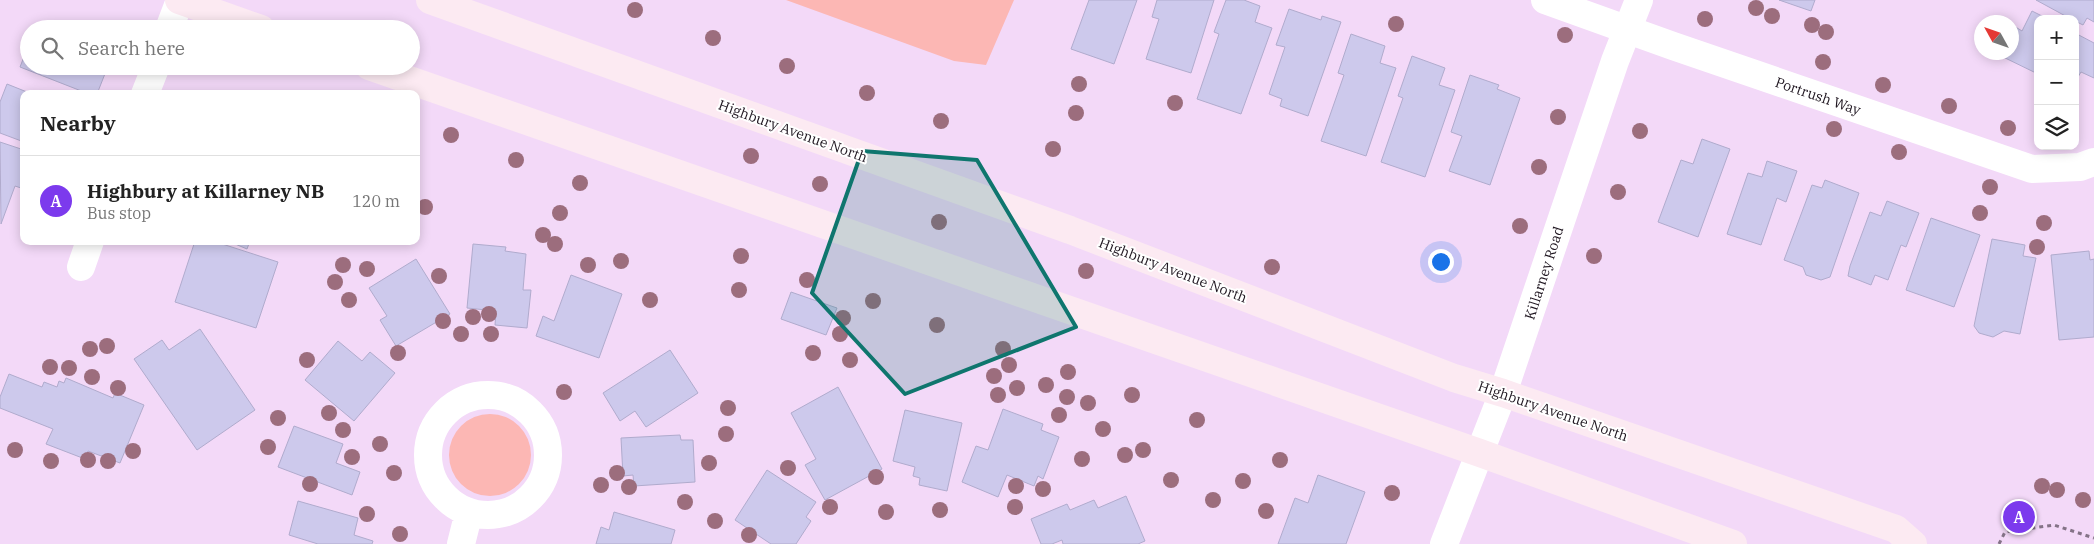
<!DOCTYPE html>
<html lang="en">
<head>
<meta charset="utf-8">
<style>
  :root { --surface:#fff; --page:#f2f2f2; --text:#222; --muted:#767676; --line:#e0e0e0; --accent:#7c3aed }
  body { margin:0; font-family:"IBM Plex Serif",serif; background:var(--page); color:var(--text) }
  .controls { position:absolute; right:15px; top:15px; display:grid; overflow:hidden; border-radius:10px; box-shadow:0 2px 12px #0003 }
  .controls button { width:45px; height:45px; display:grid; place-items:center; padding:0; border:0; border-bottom:1px solid var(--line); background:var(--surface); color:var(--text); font:25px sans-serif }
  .compass { position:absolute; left:1974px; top:15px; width:45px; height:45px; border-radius:50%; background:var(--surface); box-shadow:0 2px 12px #0003; rotate:310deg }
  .you { position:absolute; left:1440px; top:261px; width:18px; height:18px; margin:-12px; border:4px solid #fff; border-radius:50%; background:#1a73e8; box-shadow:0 0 0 8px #1a73e833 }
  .badge { display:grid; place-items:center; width:32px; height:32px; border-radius:50%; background:var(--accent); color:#fff; font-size:16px; font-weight:700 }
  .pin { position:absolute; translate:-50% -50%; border:2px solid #fff; box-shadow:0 1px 5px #0006 }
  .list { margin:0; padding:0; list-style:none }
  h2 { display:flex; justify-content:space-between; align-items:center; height:65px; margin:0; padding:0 20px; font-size:21px }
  h2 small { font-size:16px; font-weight:400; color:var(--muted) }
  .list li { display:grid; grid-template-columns:32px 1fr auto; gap:15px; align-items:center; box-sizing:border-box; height:90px; padding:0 20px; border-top:1px solid var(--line) }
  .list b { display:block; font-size:19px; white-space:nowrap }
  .list p { margin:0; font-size:16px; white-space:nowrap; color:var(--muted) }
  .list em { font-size:16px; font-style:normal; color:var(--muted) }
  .icon { flex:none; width:28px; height:28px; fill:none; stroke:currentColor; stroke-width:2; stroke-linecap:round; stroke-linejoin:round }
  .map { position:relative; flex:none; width:2094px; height:544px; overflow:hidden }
  .search { position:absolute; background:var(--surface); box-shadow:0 2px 12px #0003; left:20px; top:20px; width:400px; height:55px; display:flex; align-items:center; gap:12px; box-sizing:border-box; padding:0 18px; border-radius:28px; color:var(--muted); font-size:19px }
  .panel { position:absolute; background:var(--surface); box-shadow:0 2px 12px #0003; left:20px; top:90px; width:400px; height:155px; border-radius:10px }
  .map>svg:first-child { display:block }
  .green { fill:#fcb7b4 }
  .building { fill:#cdc9ec; stroke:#b0abcd }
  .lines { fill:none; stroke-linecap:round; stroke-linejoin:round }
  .path { stroke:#847387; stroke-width:3; stroke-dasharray:4 4; stroke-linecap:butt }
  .minor { stroke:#fff; stroke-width:28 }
  .tertiary { stroke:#fff; stroke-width:28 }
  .secondary { stroke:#fceaf2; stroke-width:28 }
  .tree { fill:#9c6d7d }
  .marked { fill:#0f766e; fill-opacity:0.2; stroke:#0f766e; stroke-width:4; stroke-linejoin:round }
  .labels { text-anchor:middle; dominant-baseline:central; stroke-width:4; stroke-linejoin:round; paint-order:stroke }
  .street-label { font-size:14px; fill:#1f1620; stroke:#fff }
</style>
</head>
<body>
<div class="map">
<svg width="2094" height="544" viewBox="0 0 2094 544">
  <rect width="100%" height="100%" fill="#f3d9f8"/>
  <path class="green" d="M 786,0 L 1014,0 L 986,65 L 954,61 Z
    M449 455a41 41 0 1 1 82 0a41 41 0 1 1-82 0Z"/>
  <path class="building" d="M 1089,0 L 1137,0 L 1114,64 L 1071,49 Z
    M 1157,0 L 1214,0 L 1191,73 L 1146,59 L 1159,19 L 1152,17 Z
    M 1226,0 L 1244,0 L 1260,6 L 1255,22 L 1272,28 L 1241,114 L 1197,99 L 1219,34 L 1214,32 Z
    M 1779,0 L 1815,0 L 1811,11 Z
    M 2036,0 L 2094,0 L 2094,22 L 2087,18 L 2083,25 L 2075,21 L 2075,19 L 2071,19 Z
    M 1289,9 L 1321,20 L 1322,16 L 1341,22 L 1308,116 L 1280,106 L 1282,99 L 1269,94 L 1285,47 L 1276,45 Z
    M 2032,11 L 2048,19 L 2038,19 L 2038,74 L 1999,55 L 2000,52 L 2012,52 L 2012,30 L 2014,26 L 2022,31 Z
    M 2075,33 L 2094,43 L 2094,78 L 2081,72 L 2075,82 Z
    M 1351,34 L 1385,46 L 1380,63 L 1396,68 L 1366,156 L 1321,141 L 1344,75 L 1338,73 Z
    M 29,44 L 29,66 L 108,66 L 97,94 L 89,94 L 20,67 Z
    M 1412,56 L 1445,68 L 1439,85 L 1455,90 L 1425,177 L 1381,162 L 1403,98 L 1398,96 Z
    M 1470,75 L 1499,85 L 1497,89 L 1520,98 L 1490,185 L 1449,171 L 1462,136 L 1451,132 Z
    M 7,84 L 32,94 L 24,94 L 24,142 L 0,133 L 0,102 Z
    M 1702,139 L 1730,149 L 1698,237 L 1658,222 L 1681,160 L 1693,164 Z
    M 0,142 L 24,150 L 24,189 L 15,186 L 1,224 Z
    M 1767,161 L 1797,171 L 1786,202 L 1777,198 L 1761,245 L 1727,234 L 1748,173 L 1762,177 Z
    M 1825,180 L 1859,193 L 1830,277 L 1821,280 L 1806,275 L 1803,267 L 1784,260 L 1812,185 L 1822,188 Z
    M 1887,201 L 1919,213 L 1906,247 L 1901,245 L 1888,280 L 1875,275 L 1871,285 L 1848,276 L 1850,266 L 1870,212 L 1881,216 Z
    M 1931,218 L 1980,235 L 1954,307 L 1906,290 Z
    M 1992,239 L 2025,245 L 2023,256 L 2036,258 L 2020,334 L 2004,331 L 1993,337 L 1979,333 L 1974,326 Z
    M 195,241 L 213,241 L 278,262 L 256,328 L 175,302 Z
    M 228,241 L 250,241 L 247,249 Z
    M 473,244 L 506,247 L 505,251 L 526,254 L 523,290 L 531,290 L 527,328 L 495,325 L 496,311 L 467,308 Z
    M 2089,251 L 2090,260 L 2094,259 L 2094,337 L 2059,340 L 2051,255 Z
    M 416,259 L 450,314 L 396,346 L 380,320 L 387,316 L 369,288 Z
    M 571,275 L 622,294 L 599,358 L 536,336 L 543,316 L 554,321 Z
    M 791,292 L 837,308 L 826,335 L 781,319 Z
    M 200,329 L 255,410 L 197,450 L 134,359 L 162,340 L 169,350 Z
    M 338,341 L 362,361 L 370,352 L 395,373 L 354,421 L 305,380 Z
    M 670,350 L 698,393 L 646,427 L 635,411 L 620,421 L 603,393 Z
    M 9,374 L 42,387 L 44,382 L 57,387 L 59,381 L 64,383 L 66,378 L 113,398 L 115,393 L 144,405 L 120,463 L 88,451 L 85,459 L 46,444 L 53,429 L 0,408 L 0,397 Z
    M 838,387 L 882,469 L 825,500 L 805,465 L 816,459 L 791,413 Z
    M 1003,409 L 1043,424 L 1041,430 L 1059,437 L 1043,479 L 1038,476 L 1034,486 L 1007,475 L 998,497 L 962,482 L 976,446 L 988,450 Z
    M 905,410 L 962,423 L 947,491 L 919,485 L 920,478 L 913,476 L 915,467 L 893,461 Z
    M 294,426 L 343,444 L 336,463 L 360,472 L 352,495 L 278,467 Z
    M 680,435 L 681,440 L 693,440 L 695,482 L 634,486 L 633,475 L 623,476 L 621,438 Z
    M 767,470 L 816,502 L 806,517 L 811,521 L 796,544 L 771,544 L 735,520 Z
    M 1318,475 L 1365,492 L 1346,544 L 1278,544 L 1295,498 L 1308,503 Z
    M 1126,496 L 1145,541 L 1138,544 L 1063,544 L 1062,540 L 1052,544 L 1041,544 L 1031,519 L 1067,504 L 1070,510 L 1094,500 L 1098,508 Z
    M 298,501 L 358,518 L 354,535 L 373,541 L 372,544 L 318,544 L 289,535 Z
    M 614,512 L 675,530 L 671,544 L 596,544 L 601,527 L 609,530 Z"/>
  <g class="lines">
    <path class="path" d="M 1999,544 L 2005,532 L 2054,525 L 2094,538"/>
    <path class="minor" d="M 1545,0 L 1673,46 L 2032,169 L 2080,167 L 2094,162
      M 169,29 L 180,0
      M 145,94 L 156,66
      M 81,267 L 90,241
      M428 455a60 60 0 1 1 120 0a60 60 0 1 1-120 0Z
      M 461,544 L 469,512"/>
    <path class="tertiary" d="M 1444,544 L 1503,393 L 1615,61 L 1639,0"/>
    <path class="secondary" d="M 179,0 L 261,29
      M 430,0 L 1070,230 L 1454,378 L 1503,393 L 1896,529 L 1913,544
      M 369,66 L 1480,453 L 1733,544"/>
  </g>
  <g class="tree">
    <circle cx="1756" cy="8" r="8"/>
    <circle cx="635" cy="10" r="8"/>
    <circle cx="1772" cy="16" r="8"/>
    <circle cx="1705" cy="19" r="8"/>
    <circle cx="1396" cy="24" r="8"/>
    <circle cx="1812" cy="25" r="8"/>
    <circle cx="1826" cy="32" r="8"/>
    <circle cx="1565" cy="35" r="8"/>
    <circle cx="713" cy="38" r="8"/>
    <circle cx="1823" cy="62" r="8"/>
    <circle cx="787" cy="66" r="8"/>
    <circle cx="1079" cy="84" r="8"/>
    <circle cx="1883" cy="85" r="8"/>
    <circle cx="867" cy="93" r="8"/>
    <circle cx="1175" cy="103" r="8"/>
    <circle cx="1949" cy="106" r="8"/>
    <circle cx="1076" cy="113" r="8"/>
    <circle cx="1558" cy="117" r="8"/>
    <circle cx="941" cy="121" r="8"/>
    <circle cx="2008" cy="128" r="8"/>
    <circle cx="1834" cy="129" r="8"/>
    <circle cx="1640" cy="131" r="8"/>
    <circle cx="451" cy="135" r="8"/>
    <circle cx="1053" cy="149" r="8"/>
    <circle cx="1899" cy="152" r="8"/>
    <circle cx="751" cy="156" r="8"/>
    <circle cx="516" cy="160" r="8"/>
    <circle cx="1539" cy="167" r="8"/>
    <circle cx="580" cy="183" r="8"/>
    <circle cx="820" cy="184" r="8"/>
    <circle cx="1990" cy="187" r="8"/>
    <circle cx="1618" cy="192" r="8"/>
    <circle cx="425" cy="207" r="8"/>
    <circle cx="560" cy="213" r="8"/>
    <circle cx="1980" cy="213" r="8"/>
    <circle cx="939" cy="222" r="8"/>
    <circle cx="2044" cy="223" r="8"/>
    <circle cx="1520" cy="226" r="8"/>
    <circle cx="543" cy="235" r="8"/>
    <circle cx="555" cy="244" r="8"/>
    <circle cx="2037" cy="247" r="8"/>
    <circle cx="741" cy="256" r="8"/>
    <circle cx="1594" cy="256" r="8"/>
    <circle cx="621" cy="261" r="8"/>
    <circle cx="343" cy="265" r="8"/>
    <circle cx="588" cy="265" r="8"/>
    <circle cx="1272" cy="267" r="8"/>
    <circle cx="367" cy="269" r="8"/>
    <circle cx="1086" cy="271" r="8"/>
    <circle cx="439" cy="276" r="8"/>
    <circle cx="807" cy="280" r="8"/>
    <circle cx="335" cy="282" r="8"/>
    <circle cx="739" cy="290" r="8"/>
    <circle cx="349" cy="300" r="8"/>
    <circle cx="650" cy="300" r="8"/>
    <circle cx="873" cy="301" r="8"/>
    <circle cx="489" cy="314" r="8"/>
    <circle cx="473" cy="317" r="8"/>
    <circle cx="843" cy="318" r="8"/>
    <circle cx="443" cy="321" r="8"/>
    <circle cx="937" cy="325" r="8"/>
    <circle cx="461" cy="334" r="8"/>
    <circle cx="491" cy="334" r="8"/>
    <circle cx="840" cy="334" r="8"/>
    <circle cx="107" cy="346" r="8"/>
    <circle cx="90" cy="349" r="8"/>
    <circle cx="1003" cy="349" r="8"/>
    <circle cx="398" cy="353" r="8"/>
    <circle cx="813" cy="353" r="8"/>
    <circle cx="307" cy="360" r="8"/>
    <circle cx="850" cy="360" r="8"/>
    <circle cx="1009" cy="365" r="8"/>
    <circle cx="50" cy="367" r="8"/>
    <circle cx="69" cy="368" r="8"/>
    <circle cx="1068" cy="372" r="8"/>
    <circle cx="994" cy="376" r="8"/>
    <circle cx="92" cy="377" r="8"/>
    <circle cx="1046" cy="385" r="8"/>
    <circle cx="118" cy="388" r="8"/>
    <circle cx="1017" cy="388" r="8"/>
    <circle cx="564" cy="392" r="8"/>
    <circle cx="998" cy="395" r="8"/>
    <circle cx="1132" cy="395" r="8"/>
    <circle cx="1067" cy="397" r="8"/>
    <circle cx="1088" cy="403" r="8"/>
    <circle cx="728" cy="408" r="8"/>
    <circle cx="329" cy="413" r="8"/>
    <circle cx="1059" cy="415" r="8"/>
    <circle cx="278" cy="418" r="8"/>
    <circle cx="1197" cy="420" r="8"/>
    <circle cx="1103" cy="429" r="8"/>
    <circle cx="343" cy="430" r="8"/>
    <circle cx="726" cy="434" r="8"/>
    <circle cx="380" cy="444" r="8"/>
    <circle cx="268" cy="447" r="8"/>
    <circle cx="15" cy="450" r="8"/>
    <circle cx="1143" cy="450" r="8"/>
    <circle cx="133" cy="451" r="8"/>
    <circle cx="1125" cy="455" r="8"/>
    <circle cx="352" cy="457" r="8"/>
    <circle cx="1082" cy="459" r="8"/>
    <circle cx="88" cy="460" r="8"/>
    <circle cx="1280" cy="460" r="8"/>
    <circle cx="51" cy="461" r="8"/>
    <circle cx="108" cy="461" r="8"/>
    <circle cx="709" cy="463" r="8"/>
    <circle cx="788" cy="468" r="8"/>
    <circle cx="394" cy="473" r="8"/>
    <circle cx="617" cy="473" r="8"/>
    <circle cx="876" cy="477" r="8"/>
    <circle cx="1171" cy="480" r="8"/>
    <circle cx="1243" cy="481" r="8"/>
    <circle cx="310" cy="484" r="8"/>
    <circle cx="601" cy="485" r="8"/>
    <circle cx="1016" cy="486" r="8"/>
    <circle cx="2042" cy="486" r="8"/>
    <circle cx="629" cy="487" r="8"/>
    <circle cx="1043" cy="489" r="8"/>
    <circle cx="2057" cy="490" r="8"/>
    <circle cx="1392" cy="493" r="8"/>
    <circle cx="1213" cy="500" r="8"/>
    <circle cx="2083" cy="500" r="8"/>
    <circle cx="685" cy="502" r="8"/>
    <circle cx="830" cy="507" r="8"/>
    <circle cx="1015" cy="507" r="8"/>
    <circle cx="940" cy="510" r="8"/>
    <circle cx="1266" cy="511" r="8"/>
    <circle cx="886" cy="512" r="8"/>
    <circle cx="367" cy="514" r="8"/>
    <circle cx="715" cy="521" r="8"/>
    <circle cx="400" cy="534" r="8"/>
    <circle cx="749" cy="535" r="8"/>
  </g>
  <path class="marked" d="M 862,151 L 977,160 L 1076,327 L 905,394 L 812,293 Z"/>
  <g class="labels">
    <g class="street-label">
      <text transform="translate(1818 96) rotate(19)">Portrush Way</text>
      <text transform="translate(793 131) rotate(20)">Highbury Avenue North</text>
      <text transform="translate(1173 270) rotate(21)">Highbury Avenue North</text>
      <text transform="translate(1544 273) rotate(-72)">Killarney Road</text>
      <text transform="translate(1553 411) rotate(19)">Highbury Avenue North</text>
    </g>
  </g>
</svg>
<div class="controls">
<button>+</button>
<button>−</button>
<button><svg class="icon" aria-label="layers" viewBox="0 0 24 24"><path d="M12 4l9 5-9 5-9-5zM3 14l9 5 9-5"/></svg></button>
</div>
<svg class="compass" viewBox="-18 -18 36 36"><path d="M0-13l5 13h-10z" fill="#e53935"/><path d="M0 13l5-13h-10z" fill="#767676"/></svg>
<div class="you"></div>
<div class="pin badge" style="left:2019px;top:517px">A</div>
<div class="search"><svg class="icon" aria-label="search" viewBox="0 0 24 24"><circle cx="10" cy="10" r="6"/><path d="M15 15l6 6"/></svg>Search here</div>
<section class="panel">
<h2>Nearby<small></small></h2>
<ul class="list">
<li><span class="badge">A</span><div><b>Highbury at Killarney NB</b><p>Bus stop</p></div><em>120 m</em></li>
</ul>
</section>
</div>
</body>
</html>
